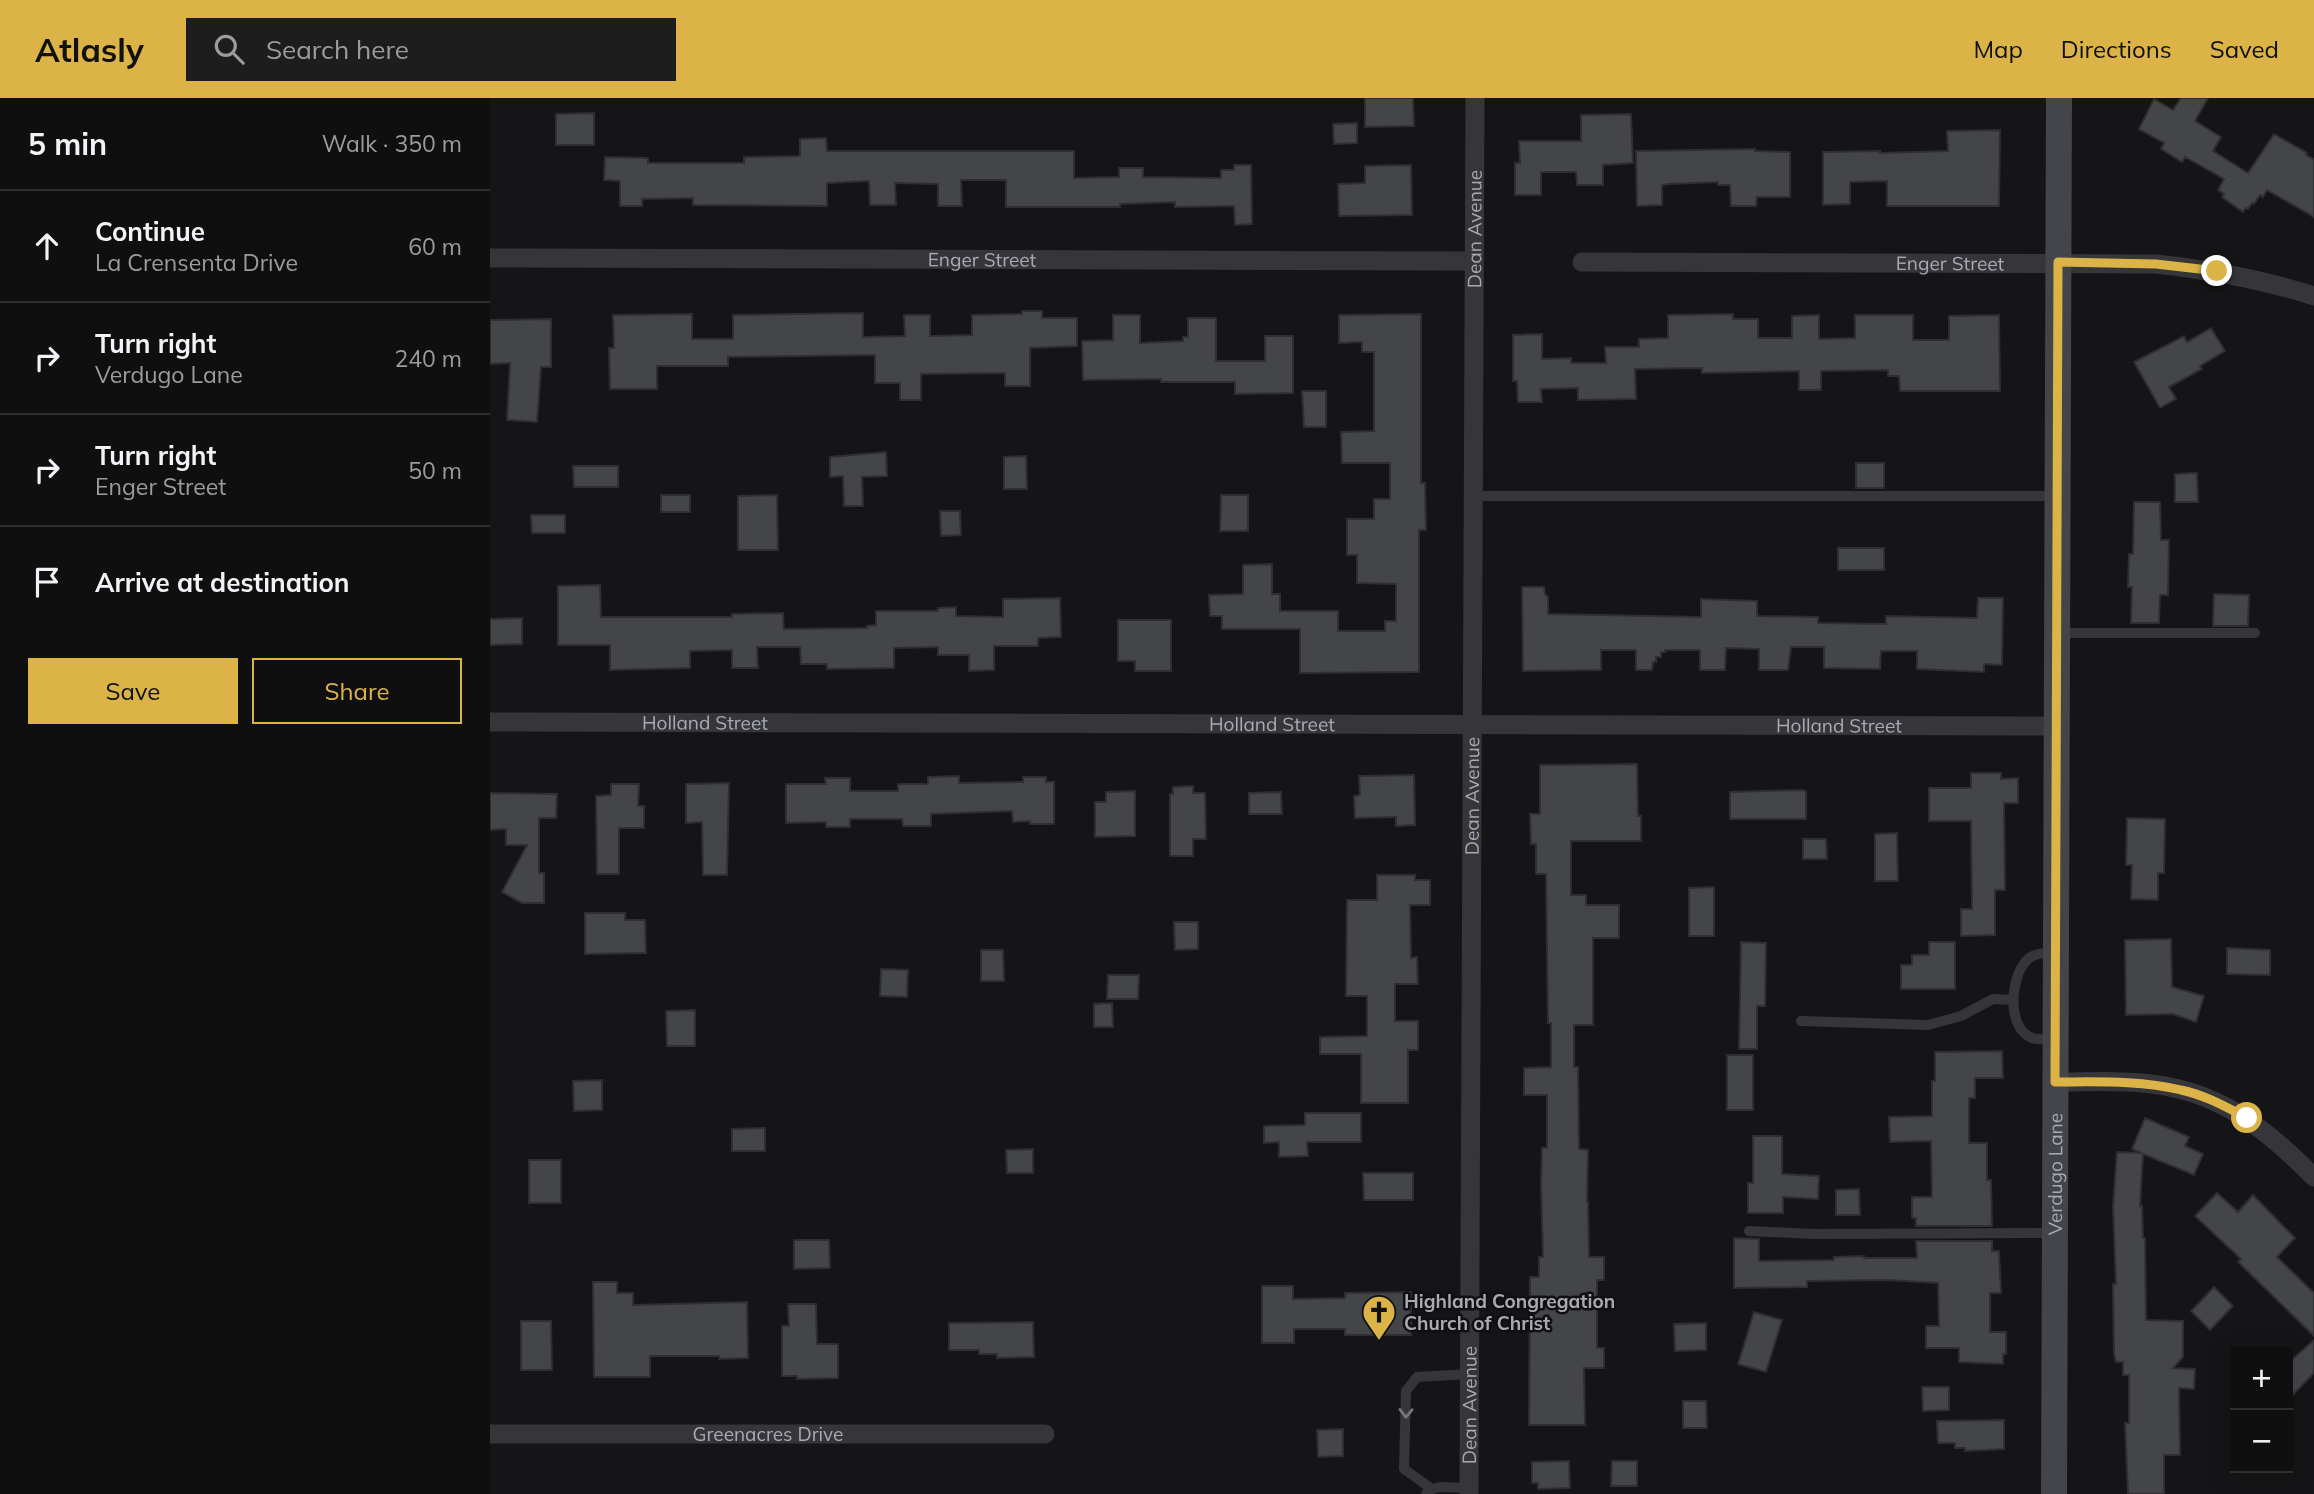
<!DOCTYPE html>
<html lang="en">
<head>
<meta charset="utf-8">
<style>
  :root { --surface:#100f10; --page:#1e1d1e; --text:#f1f3f6; --muted:#9c9c9f; --line:#302f30; --accent:#dbb347 }
  body { margin:0; font-family:Mulish,sans-serif; background:var(--page); color:var(--text) }
  .controls { position:absolute; right:21px; bottom:21px; display:grid; overflow:hidden; border-radius:0px; box-shadow:0 7px 28px #0002 }
  .controls button { width:63px; height:63px; display:grid; place-items:center; padding:0; border:0; border-bottom:2px solid var(--line); background:var(--surface); color:var(--text); font:35px sans-serif }
  .stop { position:absolute; width:21px; height:21px; margin:-16px; border:5px solid #dbb347; border-radius:50%; background:#fff }
  .stop.end { background:#dbb347; border-color:#fff; box-shadow:0 2px 7px #0008 }
  .list { margin:0; padding:0; list-style:none }
  h2 { display:flex; justify-content:space-between; align-items:center; height:91px; margin:0; padding:0 28px; font-size:30px }
  h2 small { font-size:23px; font-weight:400; color:var(--muted) }
  .list li { display:grid; grid-template-columns:46px 1fr auto; gap:21px; align-items:center; box-sizing:border-box; height:112px; padding:0 28px; border-top:2px solid var(--line) }
  .list b { display:block; font-size:26px; white-space:nowrap }
  .list p { margin:0; font-size:23px; white-space:nowrap; color:var(--muted) }
  .list em { font-size:23px; font-style:normal; color:var(--muted) }
  .actions { display:flex; gap:14px; padding:21px 28px }
  .actions a { flex:1; padding:16px 0; border:2px solid var(--accent); border-radius:0px; text-align:center; font-size:24px; color:var(--accent) }
  .actions .main { background:var(--accent); color:#111 }
  .icon { flex:none; width:38px; height:38px; fill:none; stroke:currentColor; stroke-width:2; stroke-linecap:round; stroke-linejoin:round }
  .map { position:relative; flex:none; width:1824px; height:1396px; overflow:hidden }
  header { display:flex; align-items:center; gap:42px; box-sizing:border-box; height:98px; padding:0 35px; background:var(--accent); color:#111 }
  header strong { font-size:33px }
  nav { display:flex; gap:38px; margin-inline-start:auto; font-size:24px }
  .search { width:490px; height:63px; background:var(--page); display:flex; align-items:center; gap:18px; box-sizing:border-box; padding:0 24px; border-radius:0px; color:var(--muted); font-size:26px }
  main { display:flex }
  aside { flex:1; background:var(--surface) }
  .map>svg:first-child { display:block }
  .building { fill:#444548; stroke:#2f2f32; stroke-width:2 }
  .lines { fill:none; stroke-linecap:round; stroke-linejoin:round }
  .lane { stroke:#36363a; stroke-width:10 }
  .street { stroke:#36363a; stroke-width:19 }
  .secondary { stroke:#44454a; stroke-width:26 }
  .oneway { stroke:#75767d }
  .route { stroke:#dbb347; stroke-width:9 }
  .labels { text-anchor:middle; dominant-baseline:central; stroke-width:5; stroke-linejoin:round; paint-order:stroke }
  .street-label { font-size:19px; fill:#a8abb4; stroke:#100f11 }
  .poi-label { font-size:19px; font-weight:bold; fill:#a8abb4; stroke:#100f11; text-anchor:start }
</style>
</head>
<body>
<header>
<strong>Atlasly</strong>
<div class="search"><svg class="icon" aria-label="search" viewBox="0 0 24 24"><circle cx="10" cy="10" r="6"/><path d="M15 15l6 6"/></svg>Search here</div>
<nav><a>Map</a><a>Directions</a><a>Saved</a></nav>
</header>
<main>
<aside>
<h2>5 min<small>Walk · 350 m</small></h2>
<ul class="list">
<li><svg class="icon" aria-label="ahead" viewBox="0 0 24 24"><path d="M12 20V5M6 11l6-6 6 6"/></svg><div><b>Continue</b><p>La Crensenta Drive</p></div><em>60 m</em></li>
<li><svg class="icon" aria-label="right" viewBox="0 0 24 24"><path d="M7 20v-9h11M14 6l5 5-5 5"/></svg><div><b>Turn right</b><p>Verdugo Lane</p></div><em>240 m</em></li>
<li><svg class="icon" aria-label="right" viewBox="0 0 24 24"><path d="M7 20v-9h11M14 6l5 5-5 5"/></svg><div><b>Turn right</b><p>Enger Street</p></div><em>50 m</em></li>
<li><svg class="icon" aria-label="arrive" viewBox="0 0 24 24"><path d="M6 21V4h12l-3 4 3 4H6"/></svg><div><b>Arrive at destination</b></div></li>
</ul>
<div class="actions"><a class="main">Save</a><a>Share</a></div>
</aside>
<div class="map">
<svg width="1824" height="1396" viewBox="0 0 1824 1396">
  <rect width="100%" height="100%" fill="#151416"/>
  <path class="building" d="M 875,0 L 923,0 L 924,28 L 875,29 Z
    M 1691,0 L 1718,0 L 1705,23 L 1731,39 L 1723,53 L 1758,75 L 1784,36 L 1817,55 L 1816,57 L 1824,61 L 1824,119 L 1777,92 L 1773,99 L 1770,97 L 1764,106 L 1762,105 L 1758,111 L 1756,110 L 1753,114 L 1732,99 L 1734,96 L 1728,92 L 1734,81 L 1695,59 L 1692,64 L 1671,51 L 1674,45 L 1649,31 L 1664,1 L 1683,12 Z
    M 104,15 L 104,47 L 66,47 L 66,16 Z
    M 1141,16 L 1143,65 L 1113,67 L 1113,87 L 1087,87 L 1086,74 L 1051,74 L 1051,97 L 1025,97 L 1025,65 L 1030,65 L 1029,43 L 1091,43 L 1091,17 Z
    M 867,25 L 867,45 L 844,46 L 843,26 Z
    M 1510,32 L 1509,108 L 1397,108 L 1397,83 L 1360,84 L 1360,106 L 1333,107 L 1333,54 L 1390,53 L 1390,55 L 1458,53 L 1457,33 Z
    M 336,40 L 337,53 L 584,53 L 584,80 L 629,79 L 629,70 L 653,70 L 653,79 L 731,80 L 731,72 L 744,72 L 744,67 L 761,67 L 762,126 L 745,127 L 744,108 L 685,109 L 685,104 L 630,106 L 630,109 L 516,109 L 516,82 L 471,82 L 472,108 L 448,108 L 448,86 L 405,85 L 406,107 L 380,107 L 379,83 L 337,85 L 337,108 L 203,107 L 203,100 L 152,101 L 152,108 L 130,108 L 130,83 L 114,82 L 115,59 L 158,60 L 158,65 L 254,65 L 254,59 L 310,58 L 310,41 Z
    M 1265,51 L 1265,53 L 1300,54 L 1300,99 L 1267,99 L 1266,108 L 1241,108 L 1240,87 L 1228,87 L 1228,84 L 1179,86 L 1172,87 L 1172,107 L 1147,108 L 1146,53 Z
    M 921,67 L 922,117 L 849,118 L 848,86 L 875,85 L 875,68 Z
    M 532,213 L 552,213 L 552,220 L 587,220 L 587,248 L 540,250 L 540,288 L 515,288 L 515,275 L 431,276 L 431,302 L 410,302 L 410,285 L 385,285 L 385,257 L 238,259 L 238,268 L 167,268 L 167,291 L 120,291 L 119,250 L 124,250 L 123,217 L 202,216 L 202,241 L 243,241 L 243,217 L 373,215 L 373,239 L 415,238 L 414,217 L 440,217 L 440,238 L 482,237 L 482,217 L 532,216 Z
    M 931,216 L 931,385 L 935,385 L 936,432 L 929,432 L 929,574 L 810,575 L 810,531 L 732,531 L 732,518 L 720,518 L 719,497 L 753,496 L 753,467 L 782,466 L 782,496 L 790,496 L 790,513 L 848,513 L 848,533 L 895,533 L 895,523 L 906,523 L 906,486 L 867,485 L 867,457 L 857,457 L 857,421 L 884,421 L 884,401 L 900,401 L 900,365 L 852,365 L 851,334 L 884,333 L 884,254 L 872,254 L 872,244 L 849,245 L 849,217 Z
    M 1243,216 L 1243,221 L 1268,221 L 1268,240 L 1302,240 L 1302,218 L 1329,217 L 1329,241 L 1365,240 L 1365,217 L 1423,217 L 1423,242 L 1459,242 L 1459,218 L 1509,217 L 1510,293 L 1410,293 L 1409,278 L 1398,278 L 1398,272 L 1331,273 L 1331,292 L 1309,292 L 1309,273 L 1212,275 L 1212,270 L 1145,271 L 1146,301 L 1088,302 L 1088,290 L 1051,291 L 1052,304 L 1028,304 L 1027,283 L 1023,283 L 1023,237 L 1052,236 L 1052,261 L 1081,260 L 1081,265 L 1116,265 L 1115,249 L 1149,249 L 1149,241 L 1178,240 L 1178,217 Z
    M 623,217 L 650,217 L 650,245 L 693,243 L 693,239 L 698,239 L 698,220 L 726,220 L 726,263 L 775,263 L 775,238 L 803,238 L 803,295 L 745,296 L 745,284 L 671,284 L 671,281 L 593,282 L 592,243 L 623,242 Z
    M 61,221 L 61,269 L 51,269 L 47,324 L 17,322 L 20,265 L 0,266 L 0,222 Z
    M 1721,230 L 1735,253 L 1710,268 L 1712,271 L 1679,289 L 1686,301 L 1670,310 L 1644,264 L 1694,238 L 1697,244 Z
    M 812,293 L 836,293 L 836,329 L 814,329 Z
    M 396,354 L 397,378 L 372,379 L 373,408 L 354,408 L 353,378 L 340,379 L 340,359 Z
    M 536,358 L 537,391 L 514,391 L 514,359 Z
    M 1366,365 L 1394,365 L 1394,390 L 1366,390 Z
    M 83,368 L 128,368 L 128,389 L 84,389 Z
    M 1707,375 L 1708,404 L 1685,404 L 1685,376 Z
    M 171,397 L 200,397 L 200,414 L 171,414 Z
    M 287,397 L 288,452 L 248,452 L 248,398 Z
    M 731,397 L 758,397 L 758,433 L 730,433 Z
    M 1644,404 L 1670,404 L 1671,442 L 1679,442 L 1678,497 L 1670,497 L 1669,525 L 1641,525 L 1642,489 L 1638,489 L 1639,456 L 1643,456 Z
    M 450,413 L 470,413 L 471,437 L 451,438 Z
    M 41,417 L 75,417 L 75,435 L 42,435 Z
    M 1348,450 L 1394,450 L 1394,472 L 1348,472 Z
    M 110,487 L 111,519 L 242,519 L 242,516 L 293,515 L 294,531 L 377,530 L 377,528 L 386,527 L 386,513 L 448,513 L 448,510 L 466,509 L 466,518 L 513,519 L 513,501 L 570,500 L 571,539 L 548,540 L 548,548 L 504,548 L 504,572 L 479,573 L 479,557 L 448,557 L 448,549 L 404,550 L 404,570 L 337,571 L 337,566 L 311,566 L 310,549 L 267,549 L 268,570 L 242,570 L 242,552 L 200,553 L 200,570 L 120,572 L 120,547 L 68,547 L 68,488 Z
    M 1032,489 L 1054,489 L 1055,496 L 1058,499 L 1058,516 L 1211,519 L 1211,501 L 1267,503 L 1267,518 L 1328,519 L 1328,525 L 1396,526 L 1396,518 L 1487,520 L 1488,500 L 1513,500 L 1512,567 L 1494,566 L 1494,574 L 1427,571 L 1427,553 L 1391,553 L 1390,571 L 1334,570 L 1334,549 L 1301,549 L 1298,572 L 1269,572 L 1269,551 L 1236,550 L 1235,572 L 1210,572 L 1210,552 L 1175,552 L 1175,554 L 1171,554 L 1171,559 L 1166,559 L 1166,564 L 1163,564 L 1162,572 L 1146,572 L 1146,552 L 1111,552 L 1111,572 L 1033,573 Z
    M 1724,496 L 1759,497 L 1758,528 L 1723,528 Z
    M 32,520 L 32,546 L 0,547 L 0,521 Z
    M 628,522 L 681,522 L 681,573 L 645,573 L 645,563 L 628,563 Z
    M 1147,666 L 1148,718 L 1151,718 L 1151,743 L 1081,743 L 1081,797 L 1096,797 L 1096,807 L 1129,807 L 1129,840 L 1103,840 L 1103,927 L 1084,927 L 1084,969 L 1088,969 L 1089,1051 L 1098,1052 L 1097,1104 L 1098,1104 L 1099,1159 L 1114,1159 L 1114,1182 L 1107,1182 L 1107,1250 L 1114,1250 L 1114,1270 L 1094,1270 L 1095,1327 L 1039,1327 L 1040,1179 L 1049,1179 L 1049,1159 L 1053,1159 L 1051,1086 L 1052,1050 L 1057,1050 L 1057,997 L 1034,997 L 1034,970 L 1061,969 L 1061,925 L 1058,925 L 1056,776 L 1046,776 L 1046,746 L 1041,746 L 1040,716 L 1050,716 L 1050,667 Z
    M 1481,675 L 1511,675 L 1511,681 L 1528,680 L 1528,705 L 1514,705 L 1515,792 L 1505,792 L 1505,837 L 1471,838 L 1471,811 L 1482,811 L 1481,723 L 1439,723 L 1439,690 L 1481,690 Z
    M 924,677 L 925,727 L 906,728 L 906,719 L 865,720 L 864,698 L 870,697 L 869,678 Z
    M 469,678 L 469,685 L 533,684 L 533,679 L 556,679 L 556,684 L 564,684 L 564,726 L 540,726 L 540,723 L 523,724 L 522,713 L 441,716 L 441,728 L 413,728 L 412,721 L 360,721 L 360,729 L 336,729 L 336,724 L 296,725 L 296,686 L 336,686 L 335,680 L 360,680 L 360,693 L 408,693 L 408,686 L 438,686 L 438,679 Z
    M 239,685 L 237,777 L 213,777 L 212,724 L 196,725 L 196,686 Z
    M 121,686 L 149,686 L 148,708 L 154,708 L 154,730 L 129,730 L 129,776 L 107,776 L 106,698 L 121,697 Z
    M 703,688 L 703,695 L 715,695 L 716,741 L 703,741 L 703,758 L 680,758 L 680,696 L 683,696 L 683,689 Z
    M 1311,692 L 1316,693 L 1316,721 L 1240,721 L 1240,694 Z
    M 645,693 L 645,738 L 605,739 L 605,704 L 616,704 L 616,694 Z
    M 791,694 L 792,716 L 759,716 L 759,695 Z
    M 0,695 L 67,696 L 66,720 L 49,720 L 49,775 L 54,775 L 54,805 L 32,805 L 12,794 L 37,747 L 16,747 L 16,731 L 0,732 Z
    M 1637,720 L 1675,721 L 1674,775 L 1668,775 L 1668,802 L 1641,801 L 1642,767 L 1636,767 Z
    M 1407,735 L 1408,783 L 1385,783 L 1385,736 Z
    M 1313,741 L 1336,741 L 1337,761 L 1313,761 Z
    M 887,777 L 925,777 L 925,782 L 940,782 L 940,807 L 920,807 L 921,860 L 927,859 L 928,886 L 905,886 L 905,923 L 928,923 L 928,952 L 918,952 L 918,1005 L 871,1005 L 871,956 L 830,956 L 830,939 L 877,938 L 877,898 L 856,898 L 857,802 L 887,802 Z
    M 1224,789 L 1224,838 L 1199,838 L 1199,790 Z
    M 95,815 L 135,815 L 135,822 L 155,822 L 156,855 L 95,856 Z
    M 684,824 L 708,824 L 708,851 L 685,852 Z
    M 1681,841 L 1682,889 L 1714,898 L 1706,924 L 1683,916 L 1636,917 L 1635,842 Z
    M 1251,844 L 1276,845 L 1275,908 L 1267,908 L 1267,951 L 1249,951 Z
    M 1439,844 L 1465,844 L 1465,891 L 1411,891 L 1411,867 L 1422,867 L 1422,857 L 1439,857 Z
    M 1737,850 L 1780,852 L 1780,877 L 1737,876 Z
    M 491,852 L 513,852 L 514,883 L 491,883 Z
    M 391,871 L 418,872 L 417,899 L 390,898 Z
    M 618,877 L 649,877 L 648,901 L 617,901 Z
    M 622,905 L 623,929 L 604,929 L 604,906 Z
    M 205,912 L 205,948 L 177,948 L 176,913 Z
    M 1512,953 L 1513,980 L 1485,980 L 1485,1000 L 1479,1000 L 1479,1045 L 1497,1045 L 1497,1082 L 1501,1082 L 1502,1128 L 1426,1128 L 1426,1120 L 1422,1120 L 1422,1099 L 1442,1099 L 1441,1043 L 1400,1044 L 1399,1019 L 1442,1018 L 1442,983 L 1445,983 L 1445,954 Z
    M 1237,957 L 1263,957 L 1263,1012 L 1237,1012 Z
    M 112,982 L 112,1012 L 84,1013 L 83,983 Z
    M 815,1015 L 871,1015 L 871,1044 L 817,1044 L 818,1058 L 789,1059 L 789,1044 L 774,1045 L 774,1028 L 815,1027 Z
    M 1655,1020 L 1699,1039 L 1695,1048 L 1713,1056 L 1704,1077 L 1653,1056 L 1650,1108 L 1652,1108 L 1653,1140 L 1655,1140 L 1656,1222 L 1693,1223 L 1693,1259 L 1683,1270 L 1705,1271 L 1704,1291 L 1689,1290 L 1690,1357 L 1674,1357 L 1674,1396 L 1638,1396 L 1635,1325 L 1639,1325 L 1639,1277 L 1633,1277 L 1633,1264 L 1626,1264 L 1624,1256 L 1623,1186 L 1626,1186 L 1623,1108 L 1627,1054 L 1651,1055 L 1642,1051 Z
    M 275,1030 L 275,1053 L 242,1053 L 242,1031 Z
    M 1263,1038 L 1292,1038 L 1292,1076 L 1329,1078 L 1328,1101 L 1293,1099 L 1293,1115 L 1258,1115 L 1258,1085 L 1263,1085 Z
    M 543,1051 L 543,1075 L 517,1075 L 516,1052 Z
    M 39,1062 L 71,1062 L 71,1105 L 39,1105 Z
    M 873,1075 L 923,1075 L 923,1102 L 874,1102 Z
    M 1369,1091 L 1370,1117 L 1346,1117 L 1346,1092 Z
    M 1727,1095 L 1748,1114 L 1763,1097 L 1805,1140 L 1787,1159 L 1824,1195 L 1824,1238 L 1748,1164 L 1751,1161 L 1705,1118 Z
    M 1244,1140 L 1269,1141 L 1269,1163 L 1344,1162 L 1344,1159 L 1374,1158 L 1374,1160 L 1427,1160 L 1426,1143 L 1502,1143 L 1502,1153 L 1509,1153 L 1511,1195 L 1500,1195 L 1500,1234 L 1516,1234 L 1516,1256 L 1513,1256 L 1513,1266 L 1469,1264 L 1469,1250 L 1436,1250 L 1436,1228 L 1449,1228 L 1448,1185 L 1397,1182 L 1317,1183 L 1317,1189 L 1244,1190 Z
    M 304,1142 L 339,1142 L 340,1170 L 304,1171 Z
    M 103,1184 L 127,1184 L 127,1195 L 143,1195 L 143,1207 L 257,1204 L 258,1260 L 229,1261 L 229,1258 L 160,1258 L 160,1279 L 104,1279 Z
    M 772,1188 L 803,1188 L 803,1201 L 855,1200 L 855,1195 L 921,1194 L 921,1237 L 855,1237 L 855,1231 L 804,1231 L 804,1245 L 772,1245 Z
    M 1724,1189 L 1743,1208 L 1720,1232 L 1701,1213 Z
    M 298,1206 L 326,1206 L 327,1246 L 348,1246 L 348,1280 L 307,1281 L 307,1278 L 292,1278 L 292,1228 L 299,1228 Z
    M 1264,1214 L 1292,1222 L 1276,1274 L 1248,1266 Z
    M 31,1223 L 61,1223 L 62,1272 L 31,1272 Z
    M 543,1224 L 544,1259 L 507,1260 L 507,1256 L 489,1256 L 489,1252 L 459,1252 L 459,1225 Z
    M 1216,1225 L 1216,1252 L 1185,1253 L 1184,1226 Z
    M 1824,1242 L 1824,1275 L 1798,1302 L 1798,1265 Z
    M 1432,1289 L 1459,1289 L 1459,1312 L 1433,1313 Z
    M 1193,1303 L 1216,1303 L 1217,1330 L 1193,1330 Z
    M 1514,1322 L 1514,1351 L 1475,1353 L 1475,1350 L 1465,1350 L 1465,1345 L 1448,1345 L 1447,1323 Z
    M 853,1331 L 853,1358 L 828,1359 L 827,1332 Z
    M 1079,1363 L 1080,1390 L 1048,1391 L 1048,1385 L 1042,1385 L 1042,1364 Z
    M 1122,1363 L 1147,1363 L 1147,1388 L 1121,1388 Z"/>
  <g class="lines">
    <path class="lane" d="M 983,398 L 1567,398
      M 1567,535 L 1765,535
      M 1563,855 C 1554,855 1544,855 1537,862 C 1520,879 1516,930 1542,940 C 1549,942 1558,941 1564,942
      M 1311,923 L 1438,927 L 1471,918 L 1503,901 L 1523,902
      M 1259,1133 L 1324,1136 L 1564,1135
      M 942,1391 L 914,1371 L 916,1293 L 927,1279 L 980,1276
      M 936,1396 L 938,1392 L 950,1389 L 979,1390"/>
    <g class="street">
      <path id="s1" d="M 0,160 L 984,163"/>
      <path id="s2" d="M 1092,164 L 1666,166 C 1720,172 1771,181 1824,198"/>
      <path id="s3" d="M 0,624 L 1566,628"/>
      <path d="M 1565,984 C 1594,984 1623,982 1652,985 C 1727,991 1773,1028 1824,1079"/>
      <path id="s4" d="M 0,1336 L 555,1336"/>
      <path id="s5" d="M 979,1396 L 985,0"/>
    </g>
    <path class="secondary" id="s6" d="M 1564,1396 L 1569,0"/>
  </g>
  <defs><path id="oneway-chevron" d="M-2-3.5L2.5 0L-2 3.5" fill="none" stroke-width="1.6" stroke-linecap="round" stroke-linejoin="round" transform="scale(1.75)"/></defs>
  <use class="oneway" href="#oneway-chevron" transform="translate(916 1315) rotate(91)"/>
  <g class="lines">
    <path class="route" d="M 1727,173 L 1666,166 L 1568,164 L 1565,984 C 1607,984 1650,982 1691,992 C 1715,997 1736,1009 1757,1020"/>
  </g>
  <defs>
    <symbol id="church-pin" viewBox="-11 -11 22 30"><path d="M0 17L-7.5 6A9.5 9.5 0 1 1 7.5 6Z" fill="#dbb347" stroke="#100f11"/><path d="M-1.2-6h2.4v3.5h3.3v2.4h-3.3V6h-2.4V-.1h-3.3v-2.4h3.3Z" fill="#111"/></symbol>
  </defs>
  <g fill-rule="evenodd">
    <use href="#church-pin" x="870" y="1195" width="38" height="52"/>
  </g>
  <g class="labels">
    <g class="street-label">
      <text stroke="none"><textPath href="#s5" startOffset="1265">Dean Avenue</textPath></text>
      <text stroke="none"><textPath href="#s1" startOffset="492">Enger Street</textPath></text>
      <text stroke="none"><textPath href="#s2" startOffset="368">Enger Street</textPath></text>
      <text stroke="none"><textPath href="#s3" startOffset="215">Holland Street</textPath></text>
      <text stroke="none"><textPath href="#s3" startOffset="782">Holland Street</textPath></text>
      <text stroke="none"><textPath href="#s3" startOffset="1349">Holland Street</textPath></text>
      <text stroke="none"><textPath href="#s5" startOffset="698">Dean Avenue</textPath></text>
      <text stroke="none"><textPath href="#s6" startOffset="320">Verdugo Lane</textPath></text>
      <text stroke="none"><textPath href="#s5" startOffset="89">Dean Avenue</textPath></text>
      <text stroke="none"><textPath href="#s4" startOffset="278">Greenacres Drive</textPath></text>
    </g>
    <g class="poi-label">
      <text x="914" y="1203">Highland Congregation<tspan x="914" dy="22">Church of Christ</tspan></text>
    </g>
  </g>
</svg>
<div class="controls">
<button>+</button>
<button>−</button>
</div>
<div class="stop" style="left:1757px;top:1020px"></div>
<div class="stop end" style="left:1727px;top:173px"></div>
</div>
</main>
</body>
</html>
